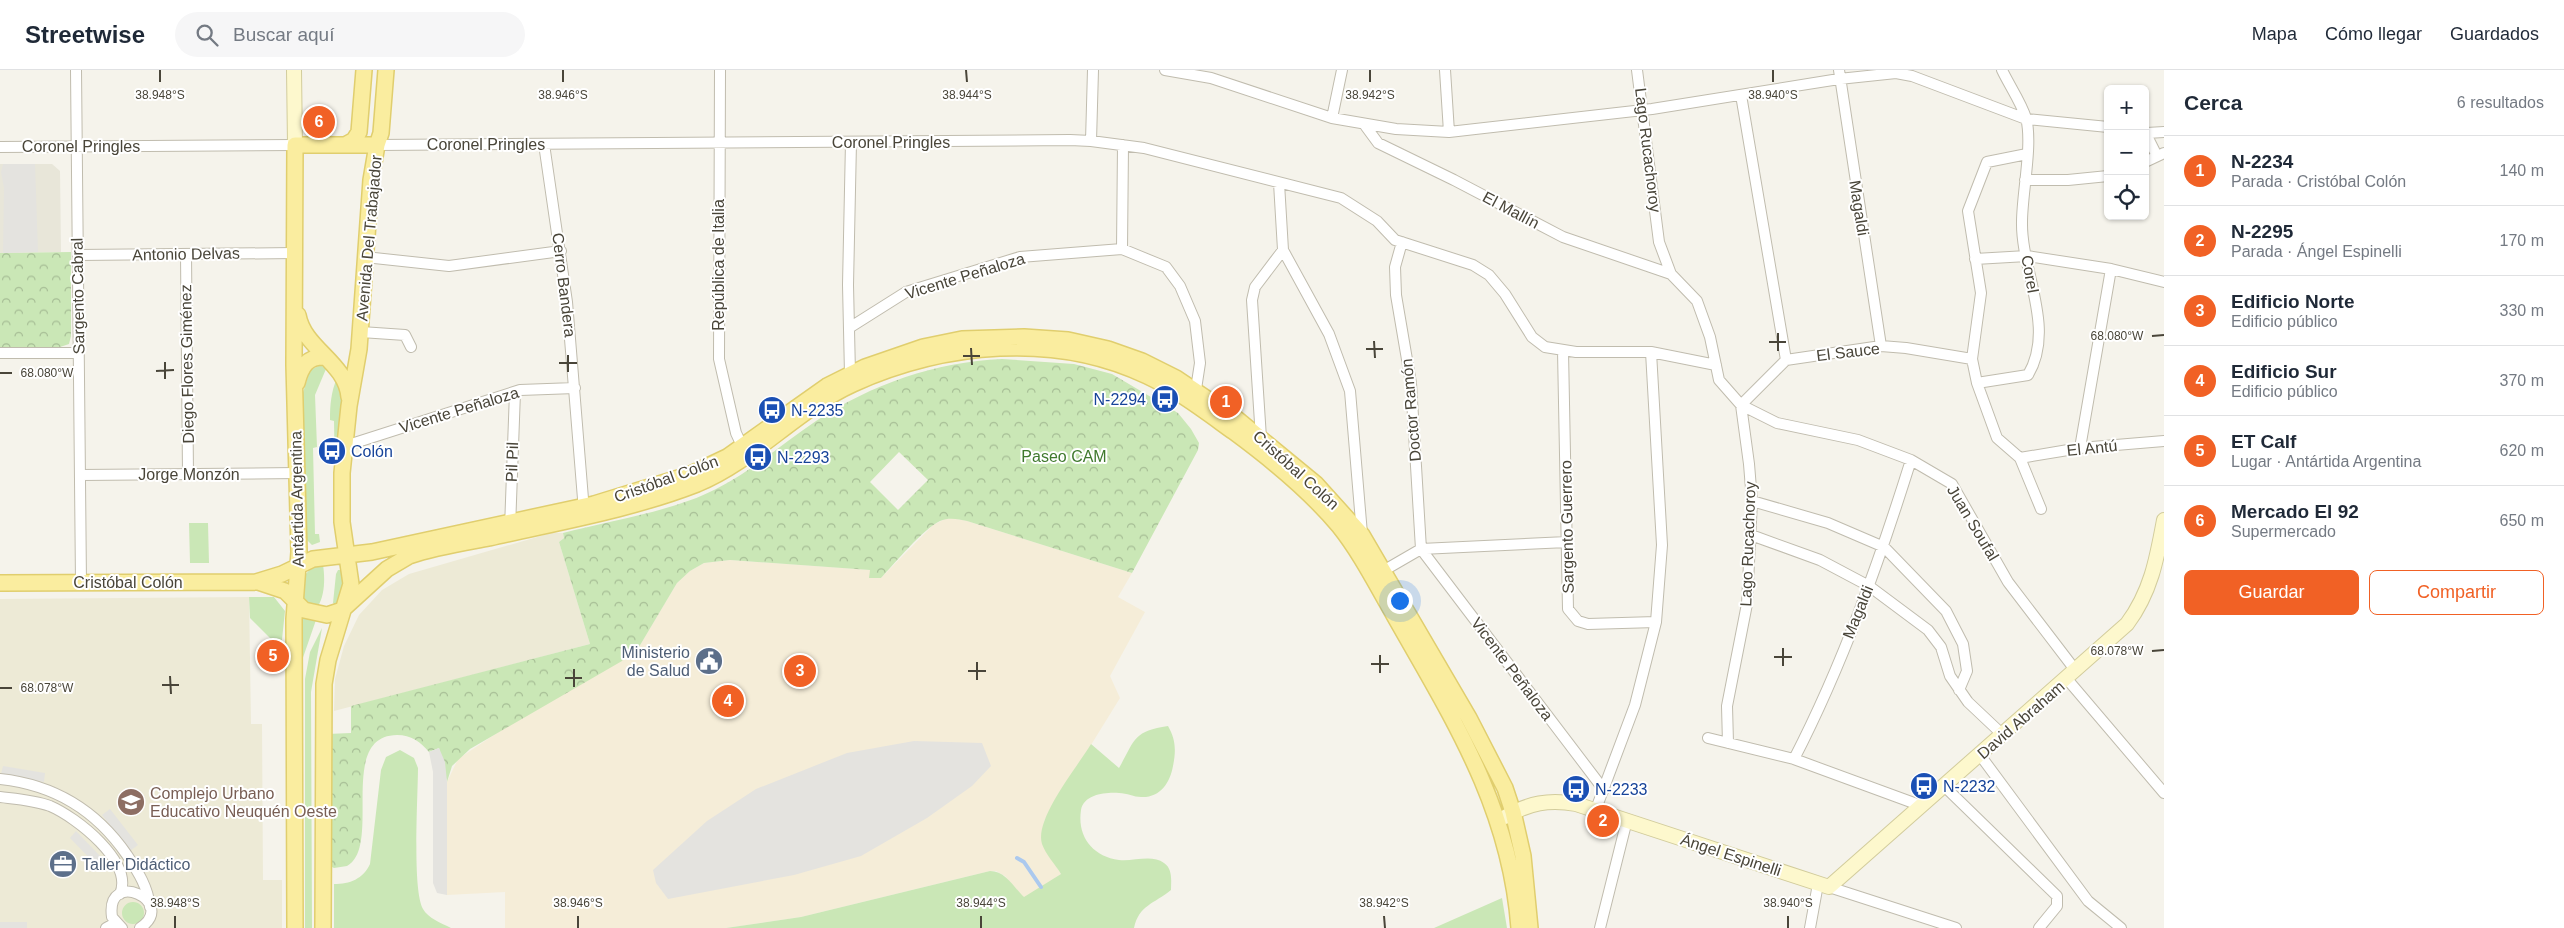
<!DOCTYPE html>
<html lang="es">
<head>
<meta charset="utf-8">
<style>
  :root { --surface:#fff; --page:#f6f6f7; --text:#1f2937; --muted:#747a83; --line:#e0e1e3; --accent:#f16125 }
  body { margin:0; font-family:Arial,sans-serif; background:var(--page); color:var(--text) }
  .controls { position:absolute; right:15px; top:15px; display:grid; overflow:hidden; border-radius:8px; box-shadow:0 1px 4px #0004 }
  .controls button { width:45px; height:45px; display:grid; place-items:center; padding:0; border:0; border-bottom:1px solid var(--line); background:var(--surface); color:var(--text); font:25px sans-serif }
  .you { position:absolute; left:1399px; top:530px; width:18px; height:18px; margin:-12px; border:4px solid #fff; border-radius:50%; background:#1a73e8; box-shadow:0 0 0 8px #1a73e833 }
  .badge { display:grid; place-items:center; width:32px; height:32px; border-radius:50%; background:var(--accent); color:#fff; font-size:16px; font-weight:700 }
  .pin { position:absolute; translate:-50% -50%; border:2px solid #fff; box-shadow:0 1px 5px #0006 }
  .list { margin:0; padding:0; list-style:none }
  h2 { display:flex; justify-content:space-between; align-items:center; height:65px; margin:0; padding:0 20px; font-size:21px }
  h2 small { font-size:16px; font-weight:400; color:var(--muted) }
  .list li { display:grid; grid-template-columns:32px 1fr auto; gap:15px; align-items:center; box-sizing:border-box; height:70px; padding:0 20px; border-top:1px solid var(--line) }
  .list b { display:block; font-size:19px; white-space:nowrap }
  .list p { margin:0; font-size:16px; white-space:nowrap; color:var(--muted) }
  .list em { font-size:16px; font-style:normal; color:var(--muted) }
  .actions { display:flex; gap:10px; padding:15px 20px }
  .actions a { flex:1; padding:11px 0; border:1px solid var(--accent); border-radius:8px; text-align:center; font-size:18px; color:var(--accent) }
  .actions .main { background:var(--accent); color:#fff }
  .icon { flex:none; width:28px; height:28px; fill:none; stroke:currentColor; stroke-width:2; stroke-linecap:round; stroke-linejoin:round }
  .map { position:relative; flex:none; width:2164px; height:858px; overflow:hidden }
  header { display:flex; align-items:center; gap:30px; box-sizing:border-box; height:70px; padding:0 25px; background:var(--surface); border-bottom:1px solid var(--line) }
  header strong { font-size:24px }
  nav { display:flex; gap:28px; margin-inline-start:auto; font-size:18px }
  .search { width:350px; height:45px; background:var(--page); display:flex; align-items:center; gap:12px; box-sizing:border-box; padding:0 18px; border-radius:28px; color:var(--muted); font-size:19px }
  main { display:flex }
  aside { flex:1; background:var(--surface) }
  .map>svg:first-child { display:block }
  .residential { fill:#e8e6d9 }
  .commercial { fill:#f5edd8 }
  .education { fill:#edead6 }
  .green { fill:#cae7b6 }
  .park { fill:url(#park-crowns); fill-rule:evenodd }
  .parking { fill:#e4e3df }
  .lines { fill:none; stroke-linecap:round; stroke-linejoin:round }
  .stream { stroke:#abc9ee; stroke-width:4 }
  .minor-casing { stroke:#c0bcae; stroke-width:12 }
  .secondary-casing { stroke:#d2cc9c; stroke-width:16 }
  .primary-casing { stroke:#e0ce6e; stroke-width:18 }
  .minor { stroke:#fff; stroke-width:10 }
  .secondary { stroke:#fdf8cd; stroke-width:14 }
  .primary { stroke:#faed9f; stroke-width:15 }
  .ticks { fill:none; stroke:#494539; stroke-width:2 }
  .labels { text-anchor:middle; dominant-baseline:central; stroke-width:4; stroke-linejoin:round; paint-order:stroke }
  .street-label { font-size:16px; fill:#494539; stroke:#fff }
  .transit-label { font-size:16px; fill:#164399; stroke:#fff; text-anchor:start }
  .park-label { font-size:16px; fill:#3f792d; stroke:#fff }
  .service-label { font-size:16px; fill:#4e5e75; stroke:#fff; text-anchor:end }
  .education-label { font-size:16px; fill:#785e54; stroke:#fff; text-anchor:start }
  .ticks-label { font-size:12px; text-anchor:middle; fill:#494539; stroke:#fff; stroke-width:4; stroke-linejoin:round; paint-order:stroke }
</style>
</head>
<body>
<header>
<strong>Streetwise</strong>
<div class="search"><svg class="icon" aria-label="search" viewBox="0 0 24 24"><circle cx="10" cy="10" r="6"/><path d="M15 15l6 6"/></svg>Buscar aquí</div>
<nav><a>Mapa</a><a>Cómo llegar</a><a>Guardados</a></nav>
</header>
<main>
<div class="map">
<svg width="2164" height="858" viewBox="0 0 2164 858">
  <defs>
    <pattern id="park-crowns" width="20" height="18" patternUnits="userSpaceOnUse" patternTransform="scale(1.25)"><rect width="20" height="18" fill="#cae7b6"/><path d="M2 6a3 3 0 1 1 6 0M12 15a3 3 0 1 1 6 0" fill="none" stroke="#a6bd95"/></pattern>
  </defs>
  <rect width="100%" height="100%" fill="#f5f3eb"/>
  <path class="residential" d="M 0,94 L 52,94 L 60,101 L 61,182 L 0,183 Z"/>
  <path class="commercial" d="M 952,448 L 967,451 L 1132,503 L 1118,527 L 1145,542 L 1110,606 L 1120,628 L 1044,751 L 1043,775 L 1061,804 L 1024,828 L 1005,806 L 996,801 L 990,801 L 801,847 L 726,858 L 505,858 L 505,822 L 447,825 L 447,712 L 458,689 L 632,573 L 639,577 L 677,513 L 690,501 L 704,493 L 730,490 L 871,500 L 881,508 L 933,455 L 945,449 Z"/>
  <path class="education" d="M 551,463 L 563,463 L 564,468 L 559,472 L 590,574 L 334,641 L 335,609 L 344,576 L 359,545 L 382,520 L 409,504 Z
    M 249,527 L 251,654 L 262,654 L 263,810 L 282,810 L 282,858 L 0,858 L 0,529 Z"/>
  <path class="green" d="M 321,295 L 326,299 L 315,325 L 317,377 L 313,378 L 315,464 L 319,464 L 320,472 L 312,475 L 306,469 L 302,326 L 310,300 Z
    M 337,308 L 343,323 L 335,411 L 334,351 L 330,350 C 330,335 331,322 337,308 Z
    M 189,453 L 208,453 L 209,493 L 190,493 Z
    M 323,495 C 325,507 325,525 318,536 L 310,537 L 302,527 L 304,506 L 313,496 Z
    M 338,500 L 342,500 L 346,506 L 340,531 L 336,535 L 333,533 L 336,504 Z
    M 249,527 L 274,527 L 285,541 L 281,579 L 250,548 Z
    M 301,545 L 316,550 L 298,602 Z
    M 322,558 L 311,622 L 312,858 L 305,858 L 305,609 L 310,582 Z
    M 1168,656 C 1176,670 1176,681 1173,696 C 1170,713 1160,728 1141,727 C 1134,727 1127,723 1119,723 C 1106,722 1084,724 1081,740 C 1077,766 1092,786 1119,790 C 1132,792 1152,784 1164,793 C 1173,799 1171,811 1171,820 C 1154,834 1139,835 1134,858 L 726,858 L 801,847 L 990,801 C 1006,801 1014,818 1024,827 L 1061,804 C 1055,794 1046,785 1042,774 C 1034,749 1078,696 1091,674 L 1119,698 C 1135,670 1133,661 1168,656 Z
    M 400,680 L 414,688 L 418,698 C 418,725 412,820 423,839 C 428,848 441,853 451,858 L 334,858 L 334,814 C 350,814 363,809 370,794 L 381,700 L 386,687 Z
    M 1502,828 L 1507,858 L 1434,858 Z
    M122 843a11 11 0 1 1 22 0a11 11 0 1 1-22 0Z"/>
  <path class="park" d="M 71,182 L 71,266 L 69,274 L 60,277 L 0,278 L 0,183 Z
    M 1002,289 L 1074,294 L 1112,304 L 1178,343 L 1191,359 L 1199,373 L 1198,380 L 1132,503 L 967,451 C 958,449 949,447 940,451 C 924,458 894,494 881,508 L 869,508 L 870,500 L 730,490 L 704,493 L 690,501 L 677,513 L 639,577 L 632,574 L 622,591 L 470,679 L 452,696 L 447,712 L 439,678 L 429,682 C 421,672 411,665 397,665 C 336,666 383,776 347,796 L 334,798 L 330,796 L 327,664 L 351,663 L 351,636 L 590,574 L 559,472 L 564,468 L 563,463 C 609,451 674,441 716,419 C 752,401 783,373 816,351 C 872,314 935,292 1002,289 ZM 899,382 L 928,410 L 898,440 L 870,412 Z"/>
  <path class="parking" d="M 3,94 L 35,94 L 38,182 L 3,183 L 4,118 L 1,102 Z
    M 914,671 L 982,673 L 991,696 L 972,716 L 927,748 L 861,786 L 794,805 L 668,829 L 656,813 L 653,800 L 707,751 L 756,719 L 847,683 Z
    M 439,678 L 445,692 L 447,712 L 447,825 L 437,823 L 433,813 L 433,702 L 429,682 Z
    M 3,696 L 45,703 L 44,712 L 1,704 Z
    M 110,739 L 138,775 L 130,781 L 102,745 Z
    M 76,761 L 103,789 L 96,795 L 70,768 Z
    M 0,852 L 27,852 L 27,858 L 0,858 Z"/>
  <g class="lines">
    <path class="stream" d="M 1017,788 L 1024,792 L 1041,817"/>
    <defs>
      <path id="minor" d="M 76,0 L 81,513
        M 720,0 L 719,289 L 736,363 L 744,380
        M 1165,0 L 1211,8 L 1332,48 L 1396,59 L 1449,62 L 1652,39 L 1839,9 L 1896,3 L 1912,6 L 2026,49 L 2108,57
        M 1445,0 L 1449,62
        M 1637,0 L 1659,172 L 1671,204 L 1697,231 L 1710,267 L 1719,310 L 1741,335 L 1749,394 L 1752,431 L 1747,534 L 1727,636 L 1728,673
        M 1839,0 L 1881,276
        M 1741,25 L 1786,290
        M 1332,48 L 1342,0
        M 1364,54 L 1378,73 L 1454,110 L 1563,167 L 1671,204
        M 2145,62 L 2157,86
        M 2147,63 L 2164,62
        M 1091,71 L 1093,0
        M 544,74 L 567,232 L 584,441
        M 377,75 L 1070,70 L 1091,71 L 1144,78 L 1341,128 L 1377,151 L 1395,170 L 1473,195 L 1489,205 L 1505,224 L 1532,267 L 1545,277 L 1576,282 L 1651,282 L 1716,295
        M 0,77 L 295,75
        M 2027,84 L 1987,92 L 1968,141 L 1981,223 L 1972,289 L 1977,313 L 1997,368 L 2020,388 L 2041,439
        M 2145,92 L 2164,83
        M 2025,110 L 2068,110 L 2108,106
        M 1279,113 L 1283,180 L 1329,264 L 1350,321 L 1362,464
        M 1402,172 L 1395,197 L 1396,225 L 1411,313 L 1421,479
        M 1122,179 L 1123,75
        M 186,184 L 188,404
        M 78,185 L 295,183
        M 365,187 L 449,196 L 561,181
        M 1975,189 L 2027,186 L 2111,199 L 2164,212
        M 849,258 L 906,222 L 1020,187 L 1122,179 L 1166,197 L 1180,216 L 1195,251 L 1200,293 L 1196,319
        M 361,262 L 405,265 L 411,277
        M 1563,281 L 1568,539 L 1578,551 L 1588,554 L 1656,552
        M 0,283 L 78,283
        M 850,304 L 848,215 L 851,72
        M 1977,313 L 2028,305 C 2056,258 2021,201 2022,152 C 2022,123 2033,74 2026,48 C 2021,32 2009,15 2002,0
        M 1741,335 L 1777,353 L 1858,370 L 1911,390 L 1952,414 L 2008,512 L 2076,601
        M 1741,335 L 1786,290 L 1881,276 L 1906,278 L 1972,289
        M 1261,368 L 1252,230 L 1255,217 L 1283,180
        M 345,376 L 520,320 L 575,318
        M 2080,378 L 2111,199
        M 2020,388 L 2080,378 L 2164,371
        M 80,405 L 297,403
        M 1752,431 L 1828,453 L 1884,477 L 1946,541 L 1963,574 L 1967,601 L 1959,620
        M 510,458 L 515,322
        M 1751,465 L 1820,490 L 1869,516 L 1928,560 L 1941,577 L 1950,606 L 1968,632 L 2003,665
        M 1421,479 L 1604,720
        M 1383,501 L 1421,479 L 1567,472
        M 2067,609 L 2164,723
        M 1708,668 L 1794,689 L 1922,736
        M 1980,685 L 2088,831 L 2121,858
        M 1794,689 C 1843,594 1879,492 1911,390
        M 0,709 C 55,715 96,740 127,785 C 138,802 148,817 150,837
        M 1944,716 L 2057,826 L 2057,836 L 2039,858
        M 0,727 C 17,729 34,730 50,736 C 76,747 134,792 120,824
        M 1596,739 L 1635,635 L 1656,552 L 1662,475 L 1651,282
        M 1829,817 L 1956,858
        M 106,858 L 115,853
        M 122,858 L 112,847 C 105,797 179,832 140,858
        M 1600,858 L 1627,750
        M 1810,858 L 1818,814"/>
      <path id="secondary" d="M 294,0 L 295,75
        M 1505,747 C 1529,733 1549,729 1576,734 L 1829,817 L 2127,554 C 2151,522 2157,488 2164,450"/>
      <path id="primary" d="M 345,75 L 354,70 L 359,62 L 364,0
        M 298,245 C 304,279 346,292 349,327
        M 297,313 C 301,297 307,286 325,287
        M 258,512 L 285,521 L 304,540 L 327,545 L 342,540 L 387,499 L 409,486 C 435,477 462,473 489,468 C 558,452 630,440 697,414 C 755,390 796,340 853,314 C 944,273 1055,262 1147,306 C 1179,321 1206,342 1234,362 C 1272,390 1309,420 1339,456 C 1359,481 1374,510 1390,538 C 1449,643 1510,734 1519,858
        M 0,513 L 256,512 L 282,504 L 313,489 L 372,482 L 594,434 L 691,404 L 727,387 L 827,316 L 865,297 L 923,277 L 962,269 L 1024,267 L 1068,270 L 1108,279 L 1142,291 L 1176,308 L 1237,349 L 1316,414 L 1362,465 L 1469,648 L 1505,718 L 1513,742 L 1523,786 L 1530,858
        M 295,858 L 294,549 L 299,482 L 294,295 L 295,75 L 377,75
        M 323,858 L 324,614 L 328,590 L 351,514 L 342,452 L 342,403 L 349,336 L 359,279 L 371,110 L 377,75 L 381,63 L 386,0"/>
    </defs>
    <use href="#minor" class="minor-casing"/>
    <use href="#secondary" class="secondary-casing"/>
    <use href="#primary" class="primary-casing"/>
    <use href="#minor" class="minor"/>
    <use href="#secondary" class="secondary"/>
    <use href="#primary" class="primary"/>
  </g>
  <path class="ticks" d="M 160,0 L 160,12M 563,0 L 563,12M 966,0 L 967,12M 1370,0 L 1370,12M 1773,0 L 1773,12M 1778,263 L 1778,281M 2152,266 L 2164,265M 1374,271 L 1375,288M 1769,272 L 1786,272M 971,278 L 972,295M 1366,279 L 1383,279M 568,285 L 568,302M 963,286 L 980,286M 165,292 L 165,309M 559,293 L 577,293M 156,301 L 174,300M 0,303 L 12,303M 1783,578 L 1783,596M 2152,581 L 2164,580M 1380,585 L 1380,603M 1774,587 L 1792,587M 977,592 L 977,610M 1371,594 L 1389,594M 574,599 L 574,617M 968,601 L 986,601M 170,606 L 171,624M 565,608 L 582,608M 162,615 L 179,615M 0,618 L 12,618M 175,846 L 175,858M 578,846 L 578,858M 981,846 L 981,858M 1384,846 L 1385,858M 1788,846 L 1788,858"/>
  <defs>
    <symbol id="bus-disc" viewBox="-11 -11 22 22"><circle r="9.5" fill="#1a4fb4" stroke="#fff"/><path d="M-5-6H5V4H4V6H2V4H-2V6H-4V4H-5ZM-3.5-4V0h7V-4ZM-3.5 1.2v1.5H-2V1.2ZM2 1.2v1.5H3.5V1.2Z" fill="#fff"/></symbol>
    <symbol id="civic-disc" viewBox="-11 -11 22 22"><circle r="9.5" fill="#5c6f8a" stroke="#fff"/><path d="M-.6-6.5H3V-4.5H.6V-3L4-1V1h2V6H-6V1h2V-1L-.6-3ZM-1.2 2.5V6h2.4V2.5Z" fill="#fff"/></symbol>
    <symbol id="school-disc" viewBox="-11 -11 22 22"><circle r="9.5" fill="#8d6e63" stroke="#fff"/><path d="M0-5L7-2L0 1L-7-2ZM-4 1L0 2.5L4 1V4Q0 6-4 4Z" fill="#fff"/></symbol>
    <symbol id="office-disc" viewBox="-11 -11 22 22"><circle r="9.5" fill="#5c6f8a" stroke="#fff"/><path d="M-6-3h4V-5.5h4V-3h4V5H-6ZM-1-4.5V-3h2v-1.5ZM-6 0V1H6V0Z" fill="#fff"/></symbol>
  </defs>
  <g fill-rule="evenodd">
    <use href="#bus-disc" x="1149" y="313" width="32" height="32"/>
    <use href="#bus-disc" x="756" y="324" width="32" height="32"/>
    <use href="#bus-disc" x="316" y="365" width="32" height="32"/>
    <use href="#bus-disc" x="742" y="371" width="32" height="32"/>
    <use href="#civic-disc" x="693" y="575" width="32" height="32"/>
    <use href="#bus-disc" x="1908" y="700" width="32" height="32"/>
    <use href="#bus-disc" x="1560" y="703" width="32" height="32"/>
    <use href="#school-disc" x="115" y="716" width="32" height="32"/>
    <use href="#office-disc" x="47" y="778" width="32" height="32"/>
  </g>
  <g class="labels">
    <g class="street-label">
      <text x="891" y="72">Coronel Pringles</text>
      <text x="486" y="74">Coronel Pringles</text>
      <text x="81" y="76">Coronel Pringles</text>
      <text transform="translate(1648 80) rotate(83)">Lago Rucachoroy</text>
      <text transform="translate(1859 138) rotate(81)">Magaldi</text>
      <text transform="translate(1511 140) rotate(28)">El Mallín</text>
      <text transform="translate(369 168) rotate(-85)">Avenida Del Trabajador</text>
      <text transform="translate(186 184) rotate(-1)">Antonio Delvas</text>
      <text transform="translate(718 195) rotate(-90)">República de Italia</text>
      <text transform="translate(2030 204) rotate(80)">Corel</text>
      <text transform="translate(965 206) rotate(-17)">Vicente Peñaloza</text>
      <text transform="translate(564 215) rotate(83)">Cerro Bandera</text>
      <text transform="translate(78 226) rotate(-91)">Sargento Cabral</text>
      <text transform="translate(1848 282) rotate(-7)">El Sauce</text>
      <text transform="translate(187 294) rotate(-91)">Diego Flores Giménez</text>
      <text transform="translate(459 340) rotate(-17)">Vicente Peñaloza</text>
      <text transform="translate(1411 340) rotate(-95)">Doctor Ramón</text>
      <text transform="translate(2092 378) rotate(-6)">El Antú</text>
      <text transform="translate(512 392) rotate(-88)">Pil Pil</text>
      <text transform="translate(1296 400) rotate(42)">Cristóbal Colón</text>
      <text x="189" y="404">Jorge Monzón</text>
      <text transform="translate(666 409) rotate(-20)">Cristóbal Colón</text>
      <text transform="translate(297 429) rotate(-91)">Antártida Argentina</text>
      <text transform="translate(1973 453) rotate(59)">Juan Soufal</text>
      <text transform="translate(1567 457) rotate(-91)">Sargento Guerrero</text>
      <text transform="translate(1748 474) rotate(-88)">Lago Rucachoroy</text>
      <text x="128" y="512">Cristóbal Colón</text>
      <text transform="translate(1858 542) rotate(-68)">Magaldi</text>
      <text transform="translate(1512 599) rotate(53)">Vicente Peñaloza</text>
      <text transform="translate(2021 650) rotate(-41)">David Abraham</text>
      <text transform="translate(1731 785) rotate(18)">Ángel Espinelli</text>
    </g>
    <g class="transit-label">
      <text x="1146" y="329" text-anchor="end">N-2294</text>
      <text x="791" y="340">N-2235</text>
      <text x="351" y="381">Colón</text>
      <text x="777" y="387">N-2293</text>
      <text x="1943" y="716">N-2232</text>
      <text x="1595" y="719">N-2233</text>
    </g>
    <g class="park-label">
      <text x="1064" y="386">Paseo CAM</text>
    </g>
    <g class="service-label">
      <text x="690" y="582">Ministerio<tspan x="690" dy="18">de Salud</tspan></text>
      <text x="82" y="794" text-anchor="start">Taller Didáctico</text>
    </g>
    <g class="education-label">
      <text x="150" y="723">Complejo Urbano<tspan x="150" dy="18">Educativo Neuquén Oeste</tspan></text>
    </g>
  </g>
  <g class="ticks-label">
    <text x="160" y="29">38.948°S</text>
    <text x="563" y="29">38.946°S</text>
    <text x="967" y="29">38.944°S</text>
    <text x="1370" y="29">38.942°S</text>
    <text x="1773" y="29">38.940°S</text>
    <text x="2117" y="270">68.080°W</text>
    <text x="47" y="307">68.080°W</text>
    <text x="2117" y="585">68.078°W</text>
    <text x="47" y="622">68.078°W</text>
    <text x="175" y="837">38.948°S</text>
    <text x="578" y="837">38.946°S</text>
    <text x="981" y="837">38.944°S</text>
    <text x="1384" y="837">38.942°S</text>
    <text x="1788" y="837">38.940°S</text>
  </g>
</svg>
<div class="controls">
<button>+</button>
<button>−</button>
<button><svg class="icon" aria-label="locate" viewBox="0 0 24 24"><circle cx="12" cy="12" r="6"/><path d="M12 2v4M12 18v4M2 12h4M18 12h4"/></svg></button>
</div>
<div class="you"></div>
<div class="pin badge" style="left:1226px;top:332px">1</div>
<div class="pin badge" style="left:1603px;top:751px">2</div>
<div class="pin badge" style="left:800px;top:601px">3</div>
<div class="pin badge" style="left:728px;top:631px">4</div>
<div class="pin badge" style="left:273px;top:586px">5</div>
<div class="pin badge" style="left:319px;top:52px">6</div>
</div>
<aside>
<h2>Cerca<small>6 resultados</small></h2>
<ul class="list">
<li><span class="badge">1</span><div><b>N-2234</b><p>Parada · Cristóbal Colón</p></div><em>140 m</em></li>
<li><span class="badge">2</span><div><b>N-2295</b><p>Parada · Ángel Espinelli</p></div><em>170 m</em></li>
<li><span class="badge">3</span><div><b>Edificio Norte</b><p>Edificio público</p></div><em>330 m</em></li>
<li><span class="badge">4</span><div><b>Edificio Sur</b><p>Edificio público</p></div><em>370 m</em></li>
<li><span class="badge">5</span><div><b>ET Calf</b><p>Lugar · Antártida Argentina</p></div><em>620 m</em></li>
<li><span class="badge">6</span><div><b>Mercado El 92</b><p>Supermercado</p></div><em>650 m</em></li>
</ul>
<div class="actions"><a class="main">Guardar</a><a>Compartir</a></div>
</aside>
</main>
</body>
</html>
